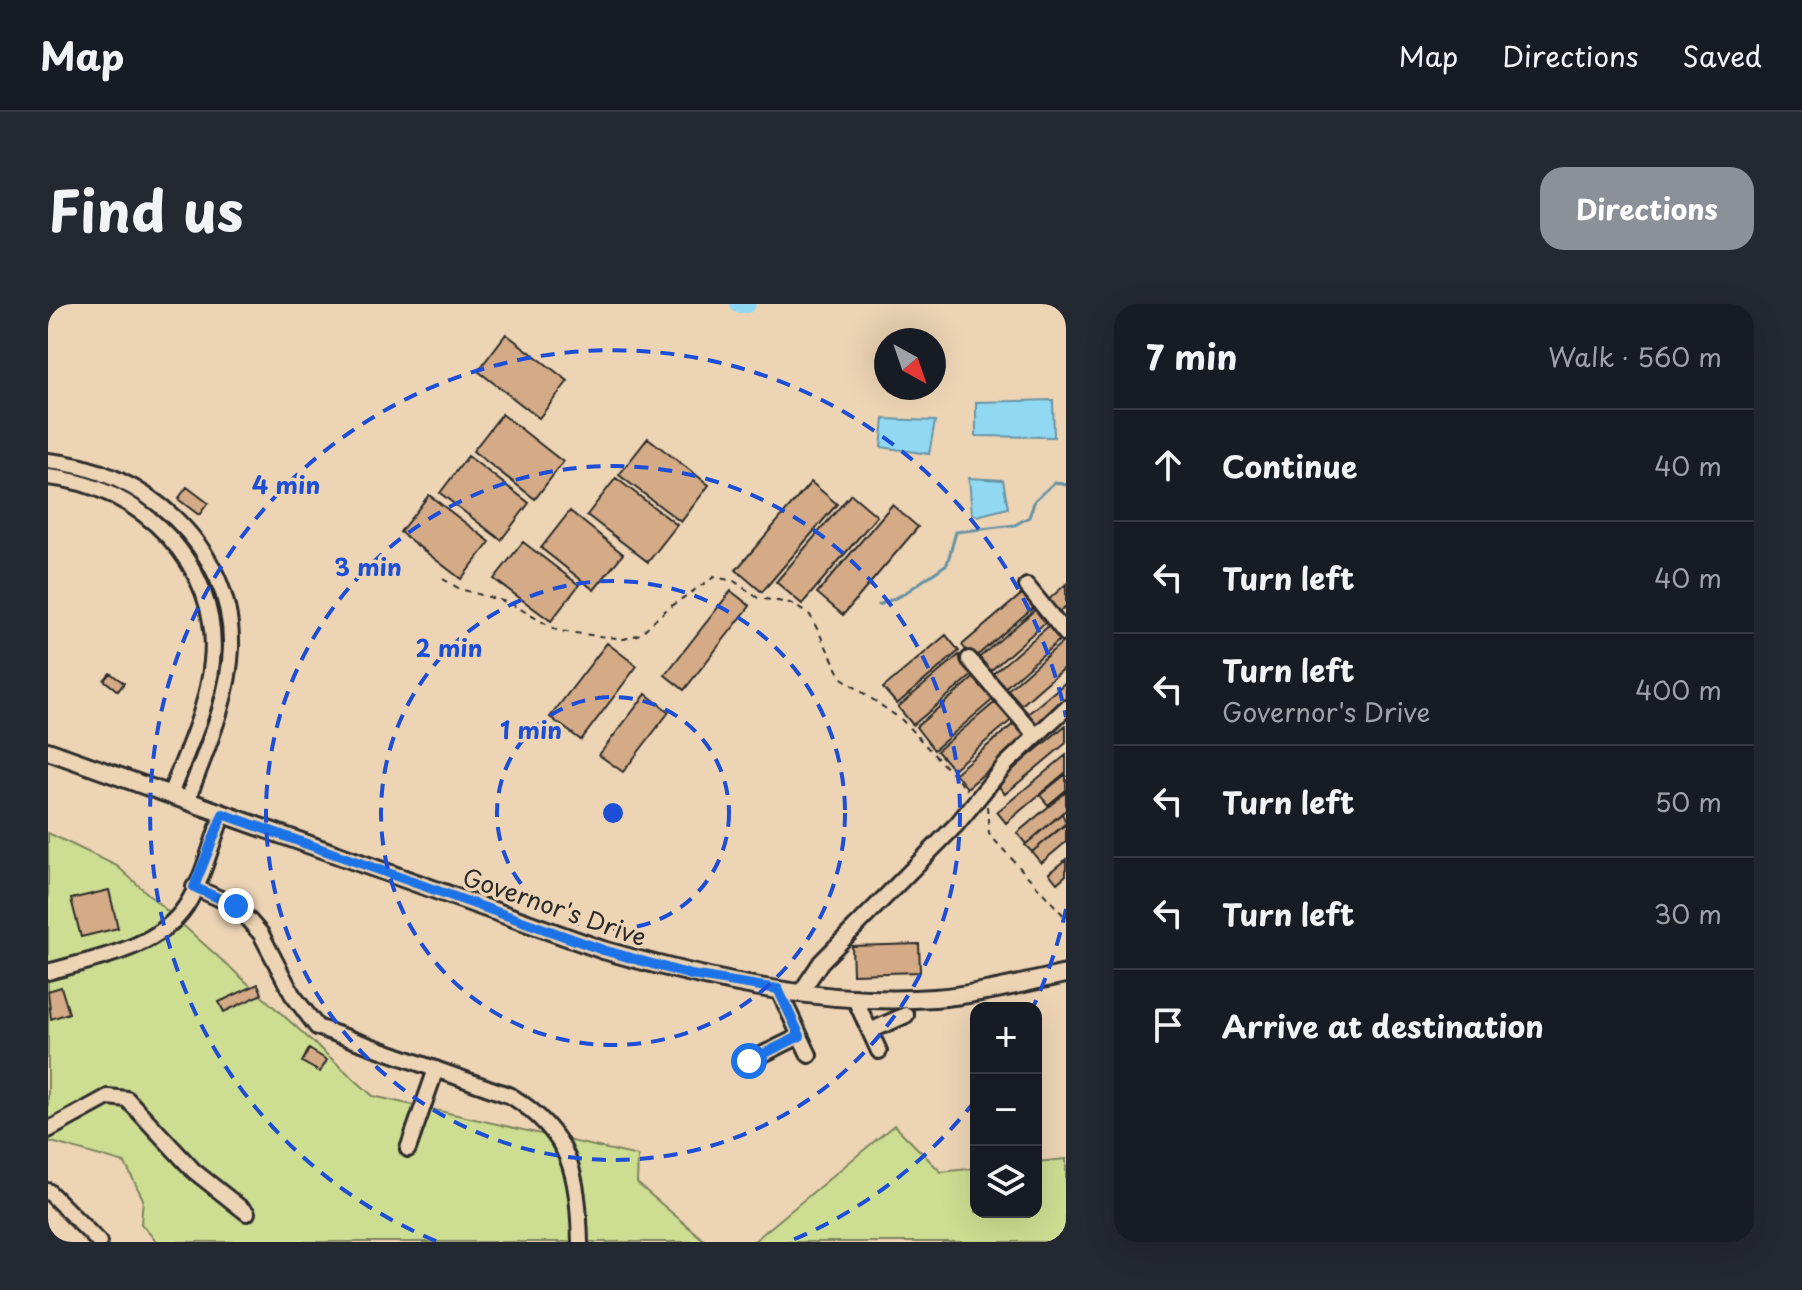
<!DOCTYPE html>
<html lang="en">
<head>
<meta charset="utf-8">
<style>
  :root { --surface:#171b24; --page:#242831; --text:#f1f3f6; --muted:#9ea1a6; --line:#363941; --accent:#8c9099 }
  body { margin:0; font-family:"Playpen Sans",sans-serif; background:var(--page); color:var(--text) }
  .controls { position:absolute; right:24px; bottom:24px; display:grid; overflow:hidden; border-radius:16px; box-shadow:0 8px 32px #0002 }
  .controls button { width:72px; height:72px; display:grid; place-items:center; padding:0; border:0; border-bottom:2px solid var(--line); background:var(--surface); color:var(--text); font:40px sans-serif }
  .compass { position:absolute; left:826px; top:24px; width:72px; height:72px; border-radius:50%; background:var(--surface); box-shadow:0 8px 32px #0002; rotate:140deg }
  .stop { position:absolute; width:24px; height:24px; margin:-18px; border:6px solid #1a73e8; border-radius:50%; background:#fff }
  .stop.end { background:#1a73e8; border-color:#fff; box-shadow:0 2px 8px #0008 }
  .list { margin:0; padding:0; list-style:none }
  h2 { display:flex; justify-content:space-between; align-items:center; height:104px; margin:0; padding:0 32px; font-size:34px }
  h2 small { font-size:26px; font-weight:400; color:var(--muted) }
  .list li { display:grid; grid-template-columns:52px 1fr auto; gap:24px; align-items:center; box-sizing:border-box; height:112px; padding:0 32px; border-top:2px solid var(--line) }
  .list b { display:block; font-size:30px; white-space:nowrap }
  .list p { margin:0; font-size:26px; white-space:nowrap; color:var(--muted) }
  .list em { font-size:26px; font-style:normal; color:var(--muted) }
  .icon { flex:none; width:44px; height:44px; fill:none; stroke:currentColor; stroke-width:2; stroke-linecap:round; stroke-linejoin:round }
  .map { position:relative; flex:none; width:1018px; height:938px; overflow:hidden; border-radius:24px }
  header { display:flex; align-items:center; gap:48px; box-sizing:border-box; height:112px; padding:0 40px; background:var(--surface); border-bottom:2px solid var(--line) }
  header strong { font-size:38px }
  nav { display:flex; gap:44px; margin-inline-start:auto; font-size:28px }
  .intro { display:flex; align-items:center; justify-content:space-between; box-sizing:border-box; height:192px; padding:0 48px }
  h1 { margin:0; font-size:56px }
  .button { padding:20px 36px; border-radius:24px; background:var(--accent); color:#fff; font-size:28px; font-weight:700 }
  main { display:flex; gap:48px; padding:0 48px }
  aside { flex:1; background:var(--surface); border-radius:24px; box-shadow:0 8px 32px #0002 }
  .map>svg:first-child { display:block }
  .green { fill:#cdde92; stroke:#7c845e; stroke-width:2 }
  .water { fill:#91d9f3; stroke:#6893a3; stroke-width:2 }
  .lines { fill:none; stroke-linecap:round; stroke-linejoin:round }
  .stream { stroke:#6893a3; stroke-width:3 }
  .river { stroke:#91d9f3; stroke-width:18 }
  .building { fill:#d4ab86; stroke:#2b2b2b; stroke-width:2 }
  .minor-casing { stroke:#2b2b2b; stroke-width:20 }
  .major-casing { stroke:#2b2b2b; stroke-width:22 }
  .path { stroke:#2b2b2b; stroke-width:2; stroke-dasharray:6 6; stroke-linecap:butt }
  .minor { stroke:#edd4b5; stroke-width:14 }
  .major { stroke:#edd4b5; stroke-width:16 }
  .route { stroke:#1a73e8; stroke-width:10 }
  .ring { fill:none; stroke:#1d4ed8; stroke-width:4; stroke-dasharray:14 10 }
  .labels { text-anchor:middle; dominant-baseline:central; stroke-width:7; stroke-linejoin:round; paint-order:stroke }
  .street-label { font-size:24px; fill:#2b2b2b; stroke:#edd4b5 }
  .centre { fill:#1d4ed8; stroke:#edd4b5; stroke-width:4 }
  .ring-label { font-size:24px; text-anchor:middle; font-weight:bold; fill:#1d4ed8; stroke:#edd4b5; stroke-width:7; stroke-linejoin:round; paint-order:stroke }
</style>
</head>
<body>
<header>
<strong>Map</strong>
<nav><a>Map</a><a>Directions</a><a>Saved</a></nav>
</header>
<div class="intro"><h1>Find us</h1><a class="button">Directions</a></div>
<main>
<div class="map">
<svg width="1018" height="938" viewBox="0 0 1018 938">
  <rect width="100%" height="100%" fill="#edd4b5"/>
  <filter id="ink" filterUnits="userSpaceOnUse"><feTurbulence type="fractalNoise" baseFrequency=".0125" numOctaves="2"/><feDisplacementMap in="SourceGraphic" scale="16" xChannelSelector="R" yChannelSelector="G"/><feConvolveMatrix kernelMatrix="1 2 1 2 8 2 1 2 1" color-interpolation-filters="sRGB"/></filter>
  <g filter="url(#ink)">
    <path class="green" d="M 0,529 L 69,562 L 325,792 L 590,852 L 589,879 L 658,938 L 109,938 L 93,920 L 95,895 L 77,859 L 0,837 Z
      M 846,821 L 893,868 L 928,864 L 928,908 L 988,908 L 988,858 L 1018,855 L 1018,938 L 705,938 Z"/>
    <path class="water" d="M 1005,96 L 1006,133 L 928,132 L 928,98 Z
      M 836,115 L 887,117 L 881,150 L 833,143 Z
      M 921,174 L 955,176 L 960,204 L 929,212 L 924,209 Z"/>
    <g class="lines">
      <path class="stream" d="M 831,301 L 854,291 L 899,260 L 908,228 L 967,221 L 981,213 L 987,196 L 1007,178 L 1018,181"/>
      <path class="river" d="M 691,0 L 699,0"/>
    </g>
    <path class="building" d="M 458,30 L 520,77 L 491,114 L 430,67 Z
      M 454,110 L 515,158 L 487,195 L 425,147 Z
      M 600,134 L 661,181 L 633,218 L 571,171 Z
      M 420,152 L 481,199 L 453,236 L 392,189 Z
      M 568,174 L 629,221 L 600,258 L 539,211 Z
      M 763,178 L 789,200 L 714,288 L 688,266 Z
      M 139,183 L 160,199 L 151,211 L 130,195 Z
      M 803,190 L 829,212 L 754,300 L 728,278 Z
      M 381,191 L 442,238 L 413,275 L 352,228 Z
      M 844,201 L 870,223 L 795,311 L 769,289 Z
      M 522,207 L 575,250 L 546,286 L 493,244 Z
      M 475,238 L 531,281 L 503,317 L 446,275 Z
      M 1018,280 L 1018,302 L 1007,311 L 997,299 Z
      M 683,287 L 702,302 L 636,386 L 617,371 Z
      M 975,289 L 987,302 L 925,355 L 914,341 Z
      M 989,304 L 1000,316 L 939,370 L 927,357 Z
      M 1003,320 L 1014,334 L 953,387 L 941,373 Z
      M 898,331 L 911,347 L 849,400 L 835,384 Z
      M 1017,336 L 1018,362 L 969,405 L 956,389 Z
      M 559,339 L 589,362 L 533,436 L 502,413 Z
      M 911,351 L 927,369 L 865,421 L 850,403 Z
      M 62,369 L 76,379 L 70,387 L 56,376 Z
      M 929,371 L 948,393 L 886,446 L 868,423 Z
      M 1018,378 L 1018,399 L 987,425 L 976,413 Z
      M 598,390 L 621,408 L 575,468 L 551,451 Z
      M 951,395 L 967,413 L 905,465 L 889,447 Z
      M 969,417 L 982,431 L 919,484 L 907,469 Z
      M 1018,421 L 1018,439 L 957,490 L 948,479 Z
      M 1018,451 L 1018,468 L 958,519 L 949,508 Z
      M 1018,470 L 1018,486 L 1000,501 L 992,491 Z
      M 1018,488 L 1018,506 L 978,540 L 969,529 Z
      M 1014,509 L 1018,519 L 984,548 L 977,541 Z
      M 1018,520 L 1018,538 L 993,559 L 984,548 Z
      M 1018,555 L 1018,571 L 1009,579 L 1001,569 Z
      M 61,586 L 70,624 L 33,633 L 23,595 Z
      M 871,640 L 872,668 L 805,670 L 804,642 Z
      M 210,680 L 214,690 L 176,708 L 171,698 Z
      M 13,683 L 21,709 L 3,715 L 0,687 Z
      M 261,745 L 279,756 L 272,768 L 254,758 Z"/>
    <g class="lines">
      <defs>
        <path id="minor" d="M 0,157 C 95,165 186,243 183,344 C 181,397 157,448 139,497
          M 0,173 C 92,181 174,262 164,357 C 160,404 138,448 122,491
          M 979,282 L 1018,330
          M 921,355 L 988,432
          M 146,583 L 188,602 L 213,630 L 244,690 L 269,723 L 463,792 C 523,829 530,870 532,938
          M 0,668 C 45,655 110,645 138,602 C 155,576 163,539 175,510
          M 730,685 L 761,751
          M 753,688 L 773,658 L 909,520 L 958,460 L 1018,404
          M 806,693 L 831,747
          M 822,727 L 858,711
          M 701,757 L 752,732
          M 0,826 L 60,793 L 79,795 L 146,867 L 199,909
          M 360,845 L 388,765
          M 0,887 L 51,938"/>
        <path id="major" d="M 0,447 L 555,646 C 661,676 775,702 886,694 C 930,691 974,679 1018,670"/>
      </defs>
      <use href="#minor" class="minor-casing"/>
      <use href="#major" class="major-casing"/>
      <path class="path" d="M 395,275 L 412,285 L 462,299 L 510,327 L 576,335 L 592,330 L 620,304 L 666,273 L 686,277 L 710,294 L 742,299 L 762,311 L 794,374 L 854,416 L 919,486
        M 939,502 L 941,530 L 1018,614"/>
      <use href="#minor" class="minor"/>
      <use href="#major" class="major"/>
    </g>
  </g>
  <g class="lines" filter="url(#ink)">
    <path class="route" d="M 188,602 L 146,583 L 175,510 L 555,646 L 643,671 L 730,685 L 752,732 L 701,757"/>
  </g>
  <g class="ring">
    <circle cx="565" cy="509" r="116"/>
    <circle cx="565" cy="509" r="232"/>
    <circle cx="565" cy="509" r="347"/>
    <path d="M1018 605A463 463 0 0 1 986 701M927 797A463 463 0 0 1 742 937M388 937A463 463 0 1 1 1018 413"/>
  </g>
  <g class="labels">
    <g class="street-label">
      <text transform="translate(507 602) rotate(19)">Governor's Drive</text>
    </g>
  </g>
  <circle cx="565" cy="509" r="12" class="centre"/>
  <g class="ring-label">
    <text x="238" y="190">4 min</text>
    <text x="320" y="272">3 min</text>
    <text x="401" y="353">2 min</text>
    <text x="483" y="435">1 min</text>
  </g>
</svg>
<div class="controls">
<button>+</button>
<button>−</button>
<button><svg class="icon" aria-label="layers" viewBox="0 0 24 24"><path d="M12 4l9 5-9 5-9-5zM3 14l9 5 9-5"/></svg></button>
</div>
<svg class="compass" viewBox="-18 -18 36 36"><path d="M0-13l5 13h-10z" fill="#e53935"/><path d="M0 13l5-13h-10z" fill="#9ea1a6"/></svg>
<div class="stop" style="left:701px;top:757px"></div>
<div class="stop end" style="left:188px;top:602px"></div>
</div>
<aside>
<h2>7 min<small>Walk · 560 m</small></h2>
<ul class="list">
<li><svg class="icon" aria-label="ahead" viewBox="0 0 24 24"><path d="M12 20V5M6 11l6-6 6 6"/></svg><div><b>Continue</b></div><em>40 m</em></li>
<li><svg class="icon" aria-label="left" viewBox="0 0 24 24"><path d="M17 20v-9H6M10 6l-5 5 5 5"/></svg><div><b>Turn left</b></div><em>40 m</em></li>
<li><svg class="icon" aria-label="left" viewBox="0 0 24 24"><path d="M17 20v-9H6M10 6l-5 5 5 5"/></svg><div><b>Turn left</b><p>Governor's Drive</p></div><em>400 m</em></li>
<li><svg class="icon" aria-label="left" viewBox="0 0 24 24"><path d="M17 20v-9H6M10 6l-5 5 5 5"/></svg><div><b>Turn left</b></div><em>50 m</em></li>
<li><svg class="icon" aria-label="left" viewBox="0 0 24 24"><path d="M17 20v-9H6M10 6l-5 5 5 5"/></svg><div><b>Turn left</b></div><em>30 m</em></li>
<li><svg class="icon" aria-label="arrive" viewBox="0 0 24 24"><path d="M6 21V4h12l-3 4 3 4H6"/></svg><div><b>Arrive at destination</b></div></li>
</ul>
</aside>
</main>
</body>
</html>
